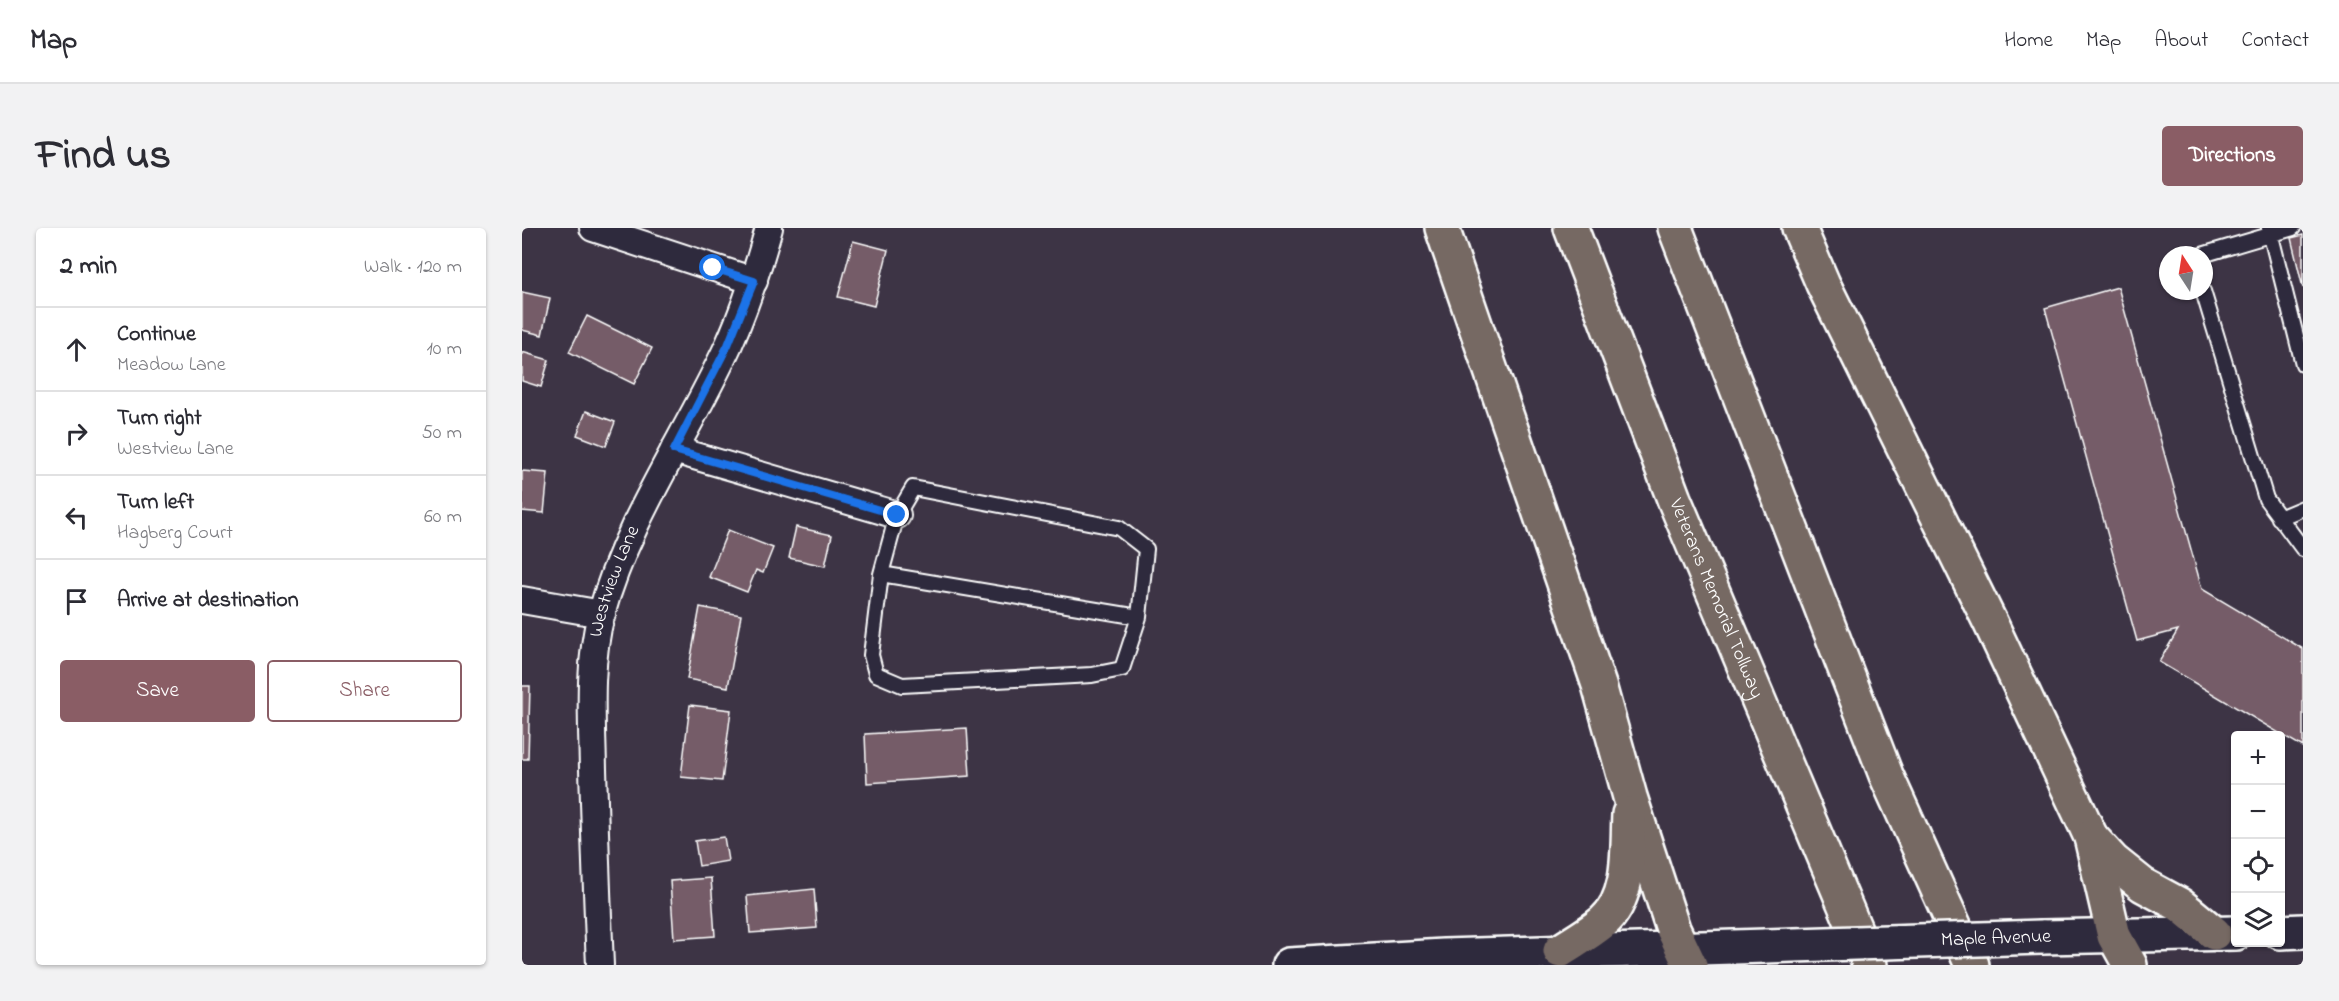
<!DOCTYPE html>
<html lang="en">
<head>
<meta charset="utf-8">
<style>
  :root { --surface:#fff; --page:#f2f2f3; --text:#2b2b33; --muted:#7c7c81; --line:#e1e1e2; --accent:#8a5d65 }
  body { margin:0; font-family:"Indie Flower",sans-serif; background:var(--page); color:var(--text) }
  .controls { position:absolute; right:18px; bottom:18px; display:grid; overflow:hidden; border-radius:6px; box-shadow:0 2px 4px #0004 }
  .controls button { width:54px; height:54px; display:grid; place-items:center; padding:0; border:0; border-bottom:2px solid var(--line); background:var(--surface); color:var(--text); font:30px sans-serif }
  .compass { position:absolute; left:1637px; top:18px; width:54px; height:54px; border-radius:50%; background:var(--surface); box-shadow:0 2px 4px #0004; rotate:348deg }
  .stop { position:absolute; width:18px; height:18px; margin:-14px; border:4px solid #1a73e8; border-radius:50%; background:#fff }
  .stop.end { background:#1a73e8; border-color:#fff; box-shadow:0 2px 6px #0008 }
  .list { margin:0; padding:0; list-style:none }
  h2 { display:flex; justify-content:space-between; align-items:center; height:78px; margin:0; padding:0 24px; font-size:26px }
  h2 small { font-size:20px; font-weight:400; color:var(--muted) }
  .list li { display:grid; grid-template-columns:39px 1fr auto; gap:18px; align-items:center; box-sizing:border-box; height:84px; padding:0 24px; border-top:2px solid var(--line) }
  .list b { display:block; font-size:22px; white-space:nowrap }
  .list p { margin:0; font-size:20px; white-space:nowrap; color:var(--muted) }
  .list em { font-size:20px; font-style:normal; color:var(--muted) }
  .actions { display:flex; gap:12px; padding:18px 24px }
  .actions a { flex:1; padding:14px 0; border:2px solid var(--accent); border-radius:6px; text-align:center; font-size:21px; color:var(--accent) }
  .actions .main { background:var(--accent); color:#fff }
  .icon { flex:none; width:33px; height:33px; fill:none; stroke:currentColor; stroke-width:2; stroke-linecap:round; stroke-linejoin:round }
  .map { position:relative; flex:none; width:1781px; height:737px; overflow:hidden; border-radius:6px }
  header { display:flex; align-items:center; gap:36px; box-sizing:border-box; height:84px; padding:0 30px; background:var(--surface); border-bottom:2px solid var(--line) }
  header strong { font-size:28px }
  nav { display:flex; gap:33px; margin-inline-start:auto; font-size:21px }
  .intro { display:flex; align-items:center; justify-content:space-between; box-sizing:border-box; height:144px; padding:0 36px }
  h1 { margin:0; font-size:42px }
  .button { padding:15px 27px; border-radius:6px; background:var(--accent); color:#fff; font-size:21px; font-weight:700 }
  main { display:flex; gap:36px; padding:0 36px }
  aside { flex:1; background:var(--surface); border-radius:6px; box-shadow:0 2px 4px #0004 }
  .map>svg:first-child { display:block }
  .building { fill:#755c67; stroke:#fff; stroke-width:1.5 }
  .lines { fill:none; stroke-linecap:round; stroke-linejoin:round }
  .lane-casing { stroke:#fff; stroke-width:18 }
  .street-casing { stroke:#fff; stroke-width:30 }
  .secondary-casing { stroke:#fff; stroke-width:38 }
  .highway-casing { stroke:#fff; stroke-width:38 }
  .lane { stroke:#2f2a3d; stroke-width:14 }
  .street { stroke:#2f2a3d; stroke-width:26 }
  .secondary { stroke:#2f2a3d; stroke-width:33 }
  .highway { stroke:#766964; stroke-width:33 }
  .secondary-bridge-casing { stroke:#fff; stroke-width:38; stroke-linecap:butt }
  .secondary-bridge { stroke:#2f2a3d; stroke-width:33 }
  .route { stroke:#1a73e8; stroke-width:8 }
  .labels { text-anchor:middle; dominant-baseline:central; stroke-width:5; stroke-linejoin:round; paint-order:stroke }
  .street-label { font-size:20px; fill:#fff; stroke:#2f2a3d }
</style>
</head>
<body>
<header>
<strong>Map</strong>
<nav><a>Home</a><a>Map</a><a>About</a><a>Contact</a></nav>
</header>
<div class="intro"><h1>Find us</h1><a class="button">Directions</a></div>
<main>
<aside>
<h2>2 min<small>Walk · 120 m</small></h2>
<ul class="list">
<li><svg class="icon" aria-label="ahead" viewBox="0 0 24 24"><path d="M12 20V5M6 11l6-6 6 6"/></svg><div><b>Continue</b><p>Meadow Lane</p></div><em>10 m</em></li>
<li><svg class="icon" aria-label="right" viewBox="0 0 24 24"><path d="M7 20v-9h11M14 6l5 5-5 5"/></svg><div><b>Turn right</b><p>Westview Lane</p></div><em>50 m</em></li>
<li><svg class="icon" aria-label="left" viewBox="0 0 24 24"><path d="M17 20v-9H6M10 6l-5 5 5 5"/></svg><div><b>Turn left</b><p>Hagberg Court</p></div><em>60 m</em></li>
<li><svg class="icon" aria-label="arrive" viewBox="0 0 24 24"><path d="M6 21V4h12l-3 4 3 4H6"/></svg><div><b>Arrive at destination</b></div></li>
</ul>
<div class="actions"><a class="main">Save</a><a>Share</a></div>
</aside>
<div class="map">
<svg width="1781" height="737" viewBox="0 0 1781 737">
  <rect width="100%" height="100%" fill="#3d3445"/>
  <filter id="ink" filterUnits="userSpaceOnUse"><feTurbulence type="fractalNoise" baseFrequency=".0167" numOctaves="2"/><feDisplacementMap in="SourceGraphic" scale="12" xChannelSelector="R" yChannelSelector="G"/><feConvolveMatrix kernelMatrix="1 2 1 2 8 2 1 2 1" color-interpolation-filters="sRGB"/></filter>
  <g filter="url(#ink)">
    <path class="building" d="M 1781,7 L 1781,60 L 1769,10 Z
      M 331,13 L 366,22 L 352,78 L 316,69 Z
      M 1596,59 L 1680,361 L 1781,421 L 1781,519 L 1637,434 L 1656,402 L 1615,413 L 1523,80 Z
      M 0,64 L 28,70 L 20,107 L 0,102 Z
      M 65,88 L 130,120 L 112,156 L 47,124 Z
      M 0,124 L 27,132 L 19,159 L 0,153 Z
      M 64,183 L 93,194 L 84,218 L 55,207 Z
      M 0,243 L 26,245 L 22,285 L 0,283 Z
      M 274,299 L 310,307 L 303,338 L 267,330 Z
      M 206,302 L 251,320 L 241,345 L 234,342 L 225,364 L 187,349 Z
      M 178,379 L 219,387 L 206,459 L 165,451 Z
      M 0,458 L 8,458 L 6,531 L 0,531 Z
      M 168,477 L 209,482 L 200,553 L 159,549 Z
      M 445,500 L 448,548 L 345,555 L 343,506 Z
      M 202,609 L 206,633 L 177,638 L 173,613 Z
      M 189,650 L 193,708 L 152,711 L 148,653 Z
      M 292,661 L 295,700 L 228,705 L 225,668 Z"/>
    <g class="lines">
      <defs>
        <path id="lane" d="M 1747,0 L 1781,136
          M 1680,27 L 1771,0
          M 1681,63 L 1744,271 L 1781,321
          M 391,260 L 597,300 L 624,321 L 617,389 L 600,441 L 570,447 L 380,457 L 354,446 L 349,427 L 359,346 L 375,287 Z
          M 1757,290 L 1781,280
          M 359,346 L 617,389"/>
        <g id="street">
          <path d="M 71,0 L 232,53"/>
          <path d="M 152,222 L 375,287"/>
          <path d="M 0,372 L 80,386"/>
          <path id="s1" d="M 78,737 C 75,672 73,607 71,541 C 70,491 66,436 79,387 C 105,291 166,206 207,116 C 224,78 236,40 247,0"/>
        </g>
        <path id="secondary" d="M 1758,704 L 1781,703
          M 1520,709 L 1714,705
          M 767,737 L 922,728 L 1244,718"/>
        <g id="highway">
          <path d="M 920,0 L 1077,457 L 1108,569 L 1151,701 L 1168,737"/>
          <path id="s2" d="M 1049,0 L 1152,271 L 1348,737"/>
          <path d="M 1153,0 L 1364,547 L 1450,737"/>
          <path d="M 1277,0 L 1301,56 L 1468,394 L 1569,609 L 1592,708 L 1608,737"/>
          <path d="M 1569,609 L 1591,633 L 1621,657 L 1658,677 L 1692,705"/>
          <path d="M 1038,723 C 1052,714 1068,705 1081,694 C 1110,669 1105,620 1107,586"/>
        </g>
      </defs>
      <use href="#lane" class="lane-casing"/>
      <use href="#street" class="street-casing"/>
      <use href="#secondary" class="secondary-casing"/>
      <use href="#highway" class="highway-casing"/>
      <use href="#lane" class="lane"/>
      <use href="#street" class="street"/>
      <use href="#secondary" class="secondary"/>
      <use href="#highway" class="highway"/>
      <defs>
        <path id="secondary-bridge" d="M 1244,718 L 1520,709"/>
      </defs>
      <use href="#secondary-bridge" class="secondary-bridge-casing"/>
      <use href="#secondary-bridge" class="secondary-bridge"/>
    </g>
  </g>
  <g class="lines" filter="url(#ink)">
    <path class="route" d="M 191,40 L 232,53 L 206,117 L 152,222 L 375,287"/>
  </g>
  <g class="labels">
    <g class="street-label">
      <text stroke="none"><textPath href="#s1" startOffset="387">Westview Lane</textPath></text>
      <text stroke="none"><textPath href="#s2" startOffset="398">Veterans Memorial Tollway</textPath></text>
      <text transform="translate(1474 711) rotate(-2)">Maple Avenue</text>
    </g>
  </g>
</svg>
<div class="controls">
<button>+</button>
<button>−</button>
<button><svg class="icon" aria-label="locate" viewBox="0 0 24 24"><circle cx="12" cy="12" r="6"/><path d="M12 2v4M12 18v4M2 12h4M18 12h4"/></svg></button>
<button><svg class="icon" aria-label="layers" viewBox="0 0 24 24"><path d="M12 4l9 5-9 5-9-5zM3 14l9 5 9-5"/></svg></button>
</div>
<svg class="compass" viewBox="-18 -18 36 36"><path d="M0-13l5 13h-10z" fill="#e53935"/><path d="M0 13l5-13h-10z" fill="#7c7c81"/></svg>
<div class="stop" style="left:191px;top:40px"></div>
<div class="stop end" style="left:375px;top:287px"></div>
</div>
</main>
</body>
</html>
